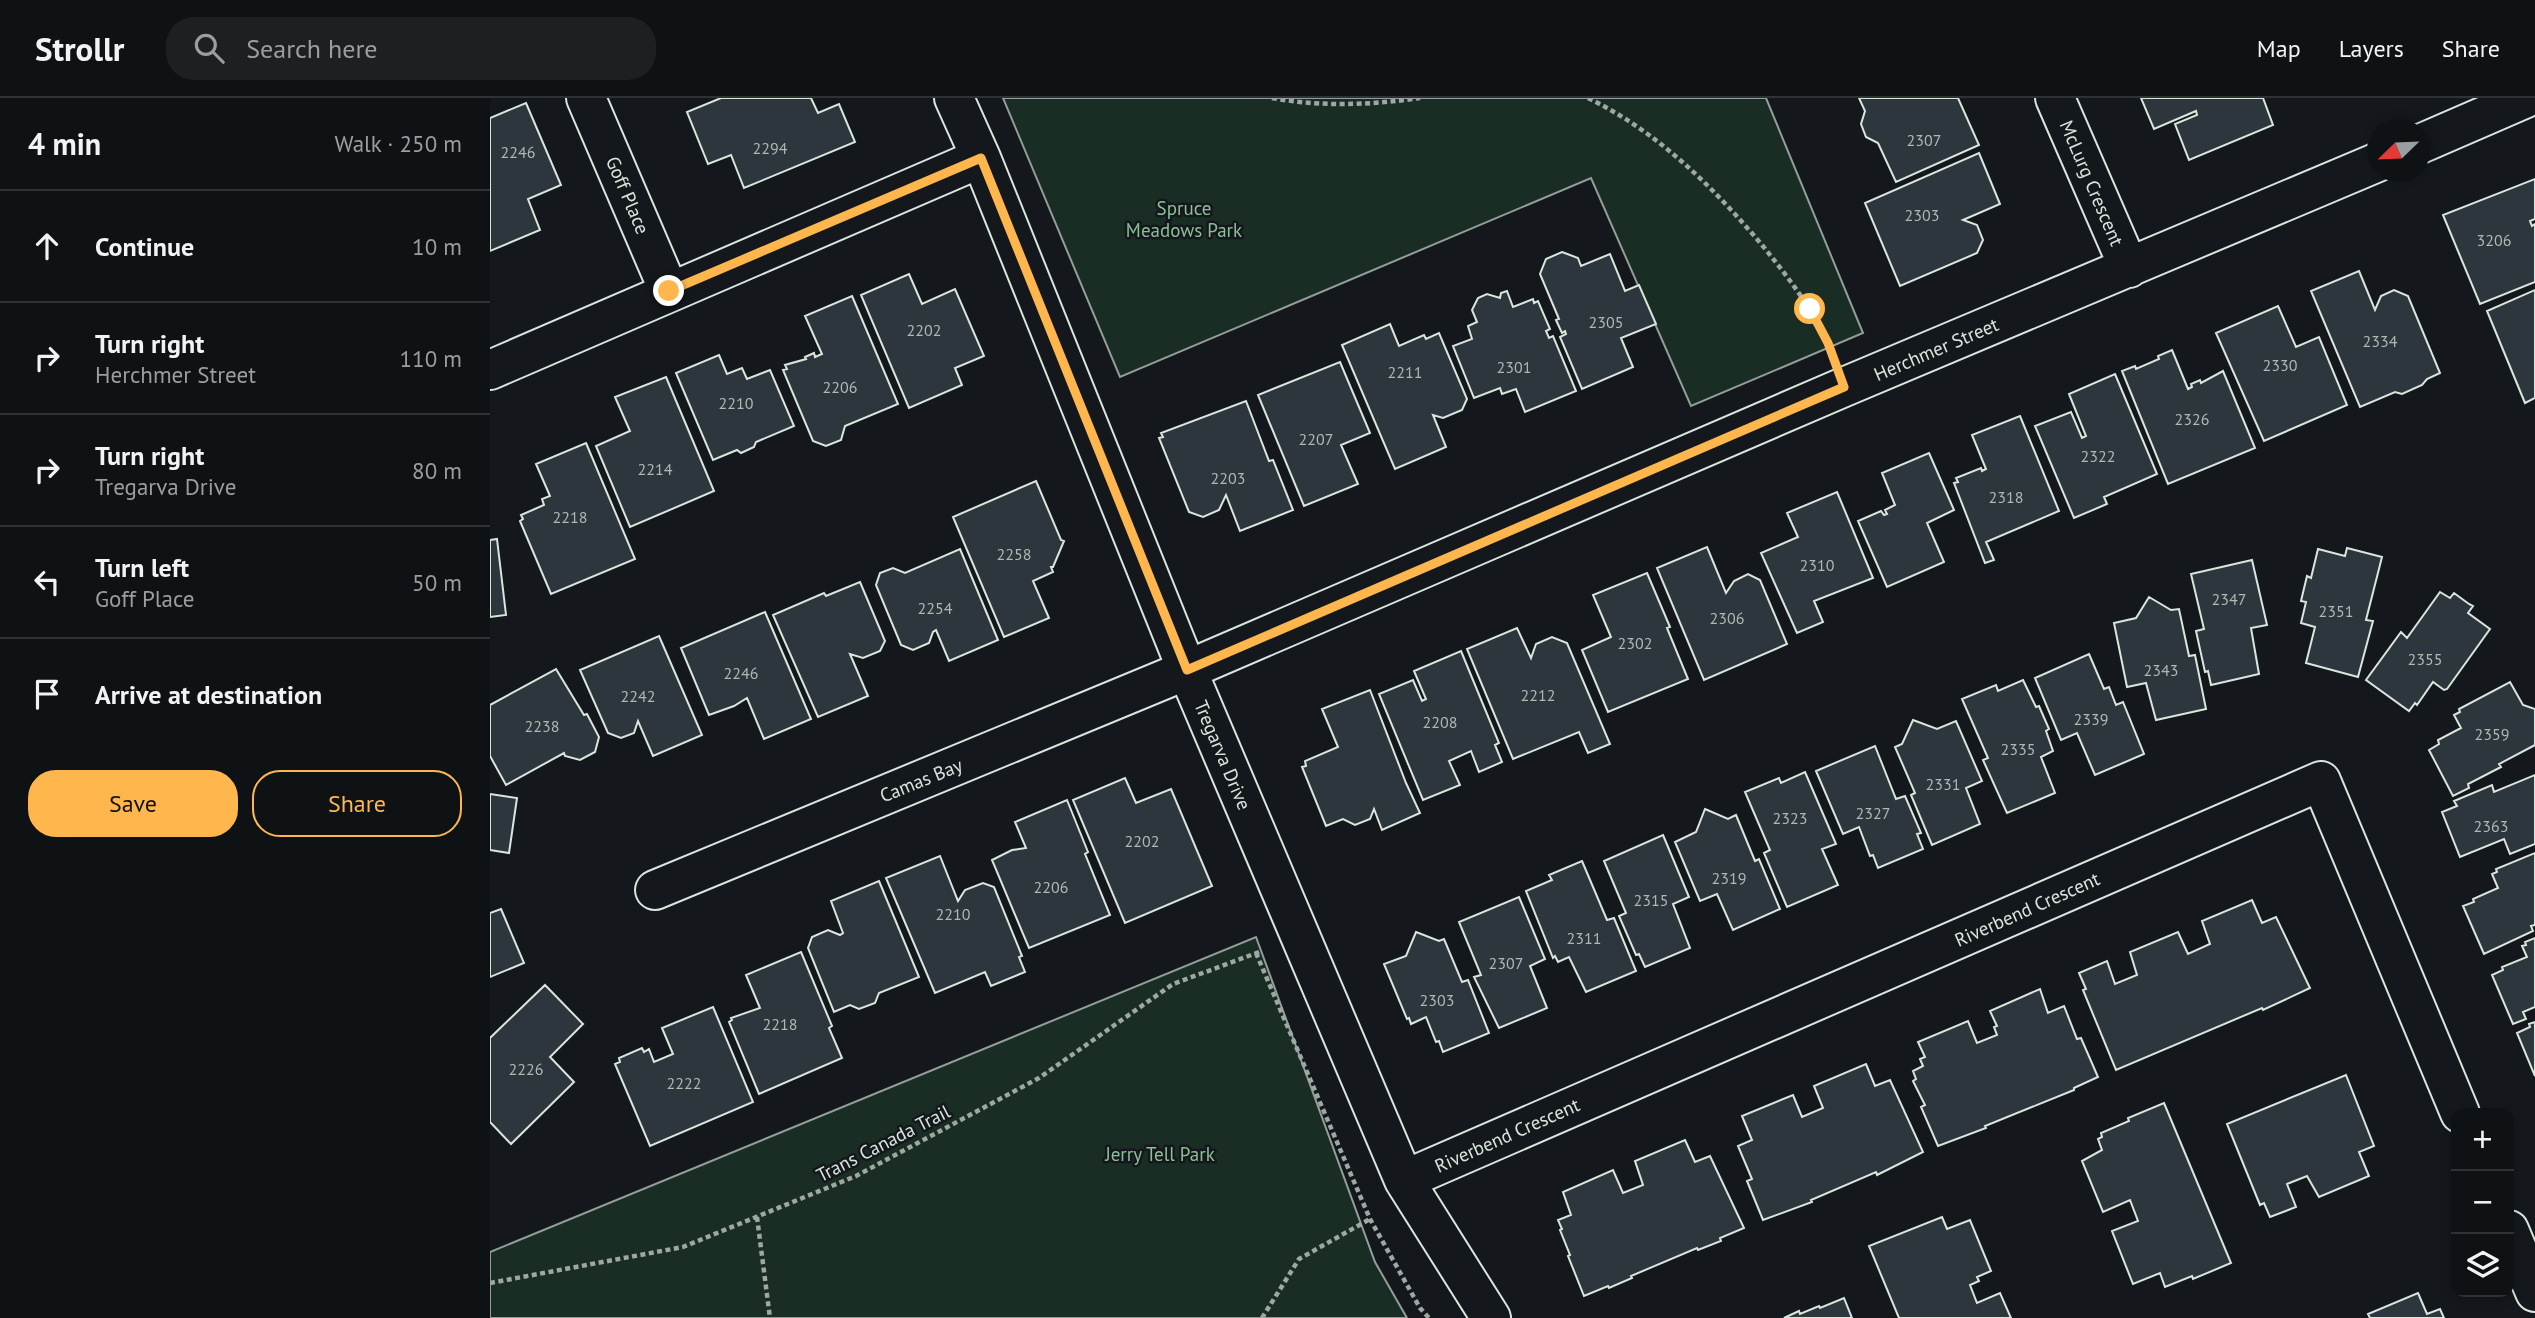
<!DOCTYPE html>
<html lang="en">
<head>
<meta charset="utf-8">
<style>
  :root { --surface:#0f1215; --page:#1d2022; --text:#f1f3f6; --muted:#9b9ea0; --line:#2f3234; --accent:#ffb74d }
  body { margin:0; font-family:"PT Sans",sans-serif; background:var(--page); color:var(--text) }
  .controls { position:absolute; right:21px; bottom:21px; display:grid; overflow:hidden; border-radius:14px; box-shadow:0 4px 10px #0003 }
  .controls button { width:63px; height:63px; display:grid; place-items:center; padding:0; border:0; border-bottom:2px solid var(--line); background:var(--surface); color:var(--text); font:35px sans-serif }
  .compass { position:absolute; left:1877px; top:21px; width:63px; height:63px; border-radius:50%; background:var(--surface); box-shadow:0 4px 10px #0003; rotate:247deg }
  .stop { position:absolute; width:21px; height:21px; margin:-16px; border:5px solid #ffb74d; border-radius:50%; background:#fff }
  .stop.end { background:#ffb74d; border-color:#fff; box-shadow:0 2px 7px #0008 }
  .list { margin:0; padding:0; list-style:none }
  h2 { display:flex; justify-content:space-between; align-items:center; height:91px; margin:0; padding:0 28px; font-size:30px }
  h2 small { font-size:23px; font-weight:400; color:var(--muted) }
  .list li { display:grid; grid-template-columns:46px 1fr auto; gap:21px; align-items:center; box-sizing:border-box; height:112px; padding:0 28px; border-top:2px solid var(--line) }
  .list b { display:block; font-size:26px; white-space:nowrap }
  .list p { margin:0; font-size:23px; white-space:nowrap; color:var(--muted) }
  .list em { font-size:23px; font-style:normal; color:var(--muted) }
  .actions { display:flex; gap:14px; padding:21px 28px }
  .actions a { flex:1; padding:16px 0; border:2px solid var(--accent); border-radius:28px; text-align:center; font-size:24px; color:var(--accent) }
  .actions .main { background:var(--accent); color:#111 }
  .icon { flex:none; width:38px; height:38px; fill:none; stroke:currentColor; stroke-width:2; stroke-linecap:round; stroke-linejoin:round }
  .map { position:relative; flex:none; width:2045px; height:1220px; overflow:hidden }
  header { display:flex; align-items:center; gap:42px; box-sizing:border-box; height:98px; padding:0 35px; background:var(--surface); border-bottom:2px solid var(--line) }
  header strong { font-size:33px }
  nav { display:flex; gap:38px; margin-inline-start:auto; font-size:24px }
  .search { width:490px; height:63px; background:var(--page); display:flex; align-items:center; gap:18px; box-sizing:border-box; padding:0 24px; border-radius:28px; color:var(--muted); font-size:26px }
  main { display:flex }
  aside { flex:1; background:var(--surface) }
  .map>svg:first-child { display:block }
  .green { fill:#1a2d24; stroke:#939e99; stroke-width:2 }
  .building { fill:#2c363c; stroke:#d8e6dc; stroke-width:2 }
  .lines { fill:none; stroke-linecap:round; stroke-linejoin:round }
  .street-casing { stroke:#d8e6dc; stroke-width:42 }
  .path { stroke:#9da8a2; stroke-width:4.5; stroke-dasharray:5 3.5; stroke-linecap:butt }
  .street { stroke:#14181c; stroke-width:38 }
  .route { stroke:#ffb74d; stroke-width:9 }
  .labels { text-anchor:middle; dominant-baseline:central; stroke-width:5; stroke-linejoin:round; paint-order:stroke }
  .number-label { font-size:16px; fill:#adbab4 }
  .street-label { font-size:19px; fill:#d8e6dc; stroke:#14181c }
  .park-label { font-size:19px; fill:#8ac095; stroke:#14181c }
</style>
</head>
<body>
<header>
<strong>Strollr</strong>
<div class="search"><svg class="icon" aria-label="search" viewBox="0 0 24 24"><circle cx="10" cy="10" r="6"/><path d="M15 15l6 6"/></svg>Search here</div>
<nav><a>Map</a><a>Layers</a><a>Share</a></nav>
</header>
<main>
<aside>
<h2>4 min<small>Walk · 250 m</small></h2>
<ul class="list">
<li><svg class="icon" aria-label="ahead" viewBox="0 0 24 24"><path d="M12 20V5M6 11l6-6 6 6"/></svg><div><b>Continue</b></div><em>10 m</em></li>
<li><svg class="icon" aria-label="right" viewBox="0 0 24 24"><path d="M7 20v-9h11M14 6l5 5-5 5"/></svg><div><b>Turn right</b><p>Herchmer Street</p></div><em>110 m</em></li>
<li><svg class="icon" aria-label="right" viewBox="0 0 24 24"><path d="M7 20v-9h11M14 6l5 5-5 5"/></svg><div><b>Turn right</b><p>Tregarva Drive</p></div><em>80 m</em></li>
<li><svg class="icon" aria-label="left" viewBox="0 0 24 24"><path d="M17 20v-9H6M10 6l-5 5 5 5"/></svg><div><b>Turn left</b><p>Goff Place</p></div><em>50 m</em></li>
<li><svg class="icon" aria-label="arrive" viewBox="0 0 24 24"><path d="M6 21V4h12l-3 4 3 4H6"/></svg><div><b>Arrive at destination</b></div></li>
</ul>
<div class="actions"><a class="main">Save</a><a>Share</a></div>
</aside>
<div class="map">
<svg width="2045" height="1220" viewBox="0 0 2045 1220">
  <rect width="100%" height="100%" fill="#14181c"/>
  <path class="green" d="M 513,0 L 1276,0 L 1373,235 L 1201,308 L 1101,80 L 630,279 Z
    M 766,839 L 885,1164 L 917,1220 L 0,1220 L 0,1154 Z"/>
  <path class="building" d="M 231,0 L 321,0 L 328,15 L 349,6 L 365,44 L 254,90 L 241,57 L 218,66 L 197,14 Z
    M 1369,0 L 1468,0 L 1489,47 L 1406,84 L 1388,45 L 1376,39 L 1371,26 L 1375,13 Z
    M 1651,0 L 1773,0 L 1783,27 L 1699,62 L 1685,26 L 1707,17 L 1706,13 L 1664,31 Z
    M 36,5 L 71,87 L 38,101 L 50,132 L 0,153 L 0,20 Z
    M 1489,55 L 1510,106 L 1473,122 L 1487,127 L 1493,142 L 1487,155 L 1410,188 L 1375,105 Z
    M 2045,81 L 2045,121 L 2040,123 L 2042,128 L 2045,126 L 2045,184 L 1990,206 L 1953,117 Z
    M 1072,154 L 1088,160 L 1091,168 L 1120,156 L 1135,193 L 1149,187 L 1166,226 L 1131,240 L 1143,269 L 1092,291 L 1070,239 L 1076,236 L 1075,233 L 1072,235 L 1066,222 L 1069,221 L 1050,176 L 1056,161 Z
    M 1869,173 L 1885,212 L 1891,198 L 1904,192 L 1918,198 L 1950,275 L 1937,281 L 1932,287 L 1912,296 L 1905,294 L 1870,309 L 1821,193 Z
    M 419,176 L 432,206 L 465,191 L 494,258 L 465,270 L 472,287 L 419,310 L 371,197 Z
    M 2045,192 L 2045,300 L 2035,305 L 1997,213 Z
    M 1017,193 L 1023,209 L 1043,201 L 1044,205 L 1048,203 L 1060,231 L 1056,233 L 1059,240 L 1063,238 L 1086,293 L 1035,314 L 1026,291 L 1012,296 L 1010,290 L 984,300 L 963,248 L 982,241 L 978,228 L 987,224 L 982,212 L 988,200 L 997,196 L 1010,200 L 1011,195 Z
    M 362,198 L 408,306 L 355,328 L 351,342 L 336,348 L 323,343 L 293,272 L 297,271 L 295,267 L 316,261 L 315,259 L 324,255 L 325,259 L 332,256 L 315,218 Z
    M 1788,208 L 1806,249 L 1829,239 L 1857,307 L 1774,343 L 1726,235 Z
    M 900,226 L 909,248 L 934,237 L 936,241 L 949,235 L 977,301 L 972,312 L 953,320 L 943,317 L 956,349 L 905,371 L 852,247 Z
    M 1682,252 L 1698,291 L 1702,289 L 1701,286 L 1710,282 L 1711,285 L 1733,273 L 1765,350 L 1678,386 L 1632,273 L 1645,268 L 1646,271 L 1669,261 L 1668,258 Z
    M 229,257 L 237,276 L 252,270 L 257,281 L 280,272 L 304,328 L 266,344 L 264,349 L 251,355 L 247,352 L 223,362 L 186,275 Z
    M 850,264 L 880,335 L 851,347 L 868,386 L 814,408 L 768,297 Z
    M 1625,276 L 1667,376 L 1614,399 L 1617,406 L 1584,420 L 1545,328 L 1581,314 L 1592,340 L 1596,338 L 1579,296 Z
    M 176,279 L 224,393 L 140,429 L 106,348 L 140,333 L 125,299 Z
    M 756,303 L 779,363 L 783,362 L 803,412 L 750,433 L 736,397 L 729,412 L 713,419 L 699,414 L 669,340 L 673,339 L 671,335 Z
    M 1530,318 L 1569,413 L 1496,444 L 1504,462 L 1495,465 L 1464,385 L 1468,384 L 1466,380 L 1491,370 L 1492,373 L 1496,371 L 1482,337 Z
    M 96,345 L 145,461 L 61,496 L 30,423 L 33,421 L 31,417 L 54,407 L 52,401 L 60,398 L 46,366 Z
    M 1439,355 L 1464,412 L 1437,425 L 1454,464 L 1397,489 L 1368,423 L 1391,413 L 1394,417 L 1397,416 L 1395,412 L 1405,407 L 1392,375 Z
    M 546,383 L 571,442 L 574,443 L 563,469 L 561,469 L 563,474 L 543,483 L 559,520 L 514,539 L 463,419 Z
    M 1347,394 L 1383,480 L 1324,503 L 1333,524 L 1307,535 L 1271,455 L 1308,439 L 1297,415 Z
    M 7,441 L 16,517 L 0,519 L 0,442 Z
    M 1217,449 L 1236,495 L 1244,483 L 1258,476 L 1270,482 L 1297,546 L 1214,582 L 1167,470 Z
    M 1857,450 L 1892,459 L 1876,522 L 1883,523 L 1868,579 L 1816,565 L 1825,529 L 1811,525 L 1816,504 L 1811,503 L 1817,478 L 1821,480 L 1828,451 L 1855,458 Z
    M 470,451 L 508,542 L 459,563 L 446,532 L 443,534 L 439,545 L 423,552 L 411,547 L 386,487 L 390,475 L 403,470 L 415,475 Z
    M 1762,462 L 1777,527 L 1761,530 L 1769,576 L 1721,587 L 1718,573 L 1715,574 L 1706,533 L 1714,531 L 1701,476 Z
    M 1157,475 L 1180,529 L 1177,530 L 1198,581 L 1118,614 L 1092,552 L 1121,539 L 1103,497 Z
    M 370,484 L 395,543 L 390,553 L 373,560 L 360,556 L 378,598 L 328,619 L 283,517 L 334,495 L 336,498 Z
    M 1950,494 L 1960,500 L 1964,495 L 1979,506 L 1983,508 L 1978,515 L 2000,531 L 1957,591 L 1954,592 L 1943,584 L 1927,607 L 1925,605 L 1919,613 L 1876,582 L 1911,534 L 1917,540 Z
    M 1659,499 L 1681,512 L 1689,511 L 1699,558 L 1705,557 L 1716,611 L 1666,622 L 1656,585 L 1637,589 L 1624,525 L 1646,520 Z
    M 275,514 L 321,621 L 274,641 L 257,600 L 244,608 L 219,617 L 191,550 Z
    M 1027,530 L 1041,560 L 1046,546 L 1062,539 L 1077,545 L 1120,646 L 1098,655 L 1089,634 L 1023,661 L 977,551 Z
    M 169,538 L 212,637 L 163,658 L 148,623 L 144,635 L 131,640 L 118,635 L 90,572 Z
    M 971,553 L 1009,645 L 1005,647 L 1012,664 L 989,674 L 981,653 L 959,663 L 970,687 L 933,702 L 889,596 L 923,582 L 932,603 L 936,601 L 924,573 Z
    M 1599,556 L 1614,591 L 1619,589 L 1626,607 L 1633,604 L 1654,656 L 1605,677 L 1587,635 L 1571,642 L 1545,580 Z
    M 66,571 L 94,617 L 97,616 L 109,639 L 105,654 L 90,662 L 75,658 L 74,655 L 16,687 L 0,658 L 0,607 Z
    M 1533,582 L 1546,609 L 1549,608 L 1559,631 L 1556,633 L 1563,653 L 1551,659 L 1565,695 L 1517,715 L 1493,662 L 1498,660 L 1472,601 L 1506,587 L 1508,593 Z
    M 2020,584 L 2033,607 L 2045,611 L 2045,647 L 2009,666 L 2011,669 L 1978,686 L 1979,690 L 1963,698 L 1939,652 L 1949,646 L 1948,642 L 1971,630 L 1964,617 L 1970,614 L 1969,611 Z
    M 880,592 L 916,685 L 930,715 L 892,732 L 884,711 L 880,721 L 865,727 L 853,721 L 836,728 L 812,669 L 816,668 L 815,663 L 848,649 L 832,611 Z
    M 1423,622 L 1447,631 L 1466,623 L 1492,683 L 1476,690 L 1490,726 L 1442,747 L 1421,697 L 1425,695 L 1405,649 L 1412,646 Z
    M 1385,648 L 1406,701 L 1415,698 L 1431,735 L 1427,736 L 1433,751 L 1388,770 L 1383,757 L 1380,758 L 1369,729 L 1353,736 L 1326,673 Z
    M 1315,674 L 1346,746 L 1332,751 L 1348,787 L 1297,809 L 1274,755 L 1280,752 L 1255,694 L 1289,680 L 1291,685 Z
    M 2045,677 L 2045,746 L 2020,756 L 2014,741 L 1970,759 L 1952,714 L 1967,708 L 1964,703 L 2002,687 L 2004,694 Z
    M 635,680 L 646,705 L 681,691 L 722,788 L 635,825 L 583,702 Z
    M 0,696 L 27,700 L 19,755 L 0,752 Z
    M 577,702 L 598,754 L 595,756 L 620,817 L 539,850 L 502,762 L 522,752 L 536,750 L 525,724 Z
    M 1215,711 L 1238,721 L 1246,717 L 1265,763 L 1269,761 L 1290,811 L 1243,832 L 1227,796 L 1210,803 L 1185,744 L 1206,734 Z
    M 1173,737 L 1199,799 L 1183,806 L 1200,850 L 1155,869 L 1149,856 L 1146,857 L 1129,818 L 1136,815 L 1114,763 Z
    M 2045,755 L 2045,827 L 2041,828 L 2043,833 L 1994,856 L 1973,808 L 1984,804 L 1983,801 L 2008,790 L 2002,776 L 2007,774 L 2006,771 Z
    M 450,758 L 468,803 L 475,792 L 493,785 L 504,789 L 532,858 L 529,859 L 535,874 L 501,888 L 495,874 L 445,895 L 396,780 Z
    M 1092,763 L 1117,822 L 1124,820 L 1146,873 L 1096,894 L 1079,859 L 1068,864 L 1065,858 L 1063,860 L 1036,793 L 1062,782 L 1059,777 Z
    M 389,783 L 429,879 L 389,895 L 385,905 L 369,911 L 360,907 L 344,914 L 318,850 L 322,839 L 338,832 L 350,837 L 353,835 L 341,803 Z
    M 1029,799 L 1055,861 L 1040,868 L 1057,910 L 1009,930 L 984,879 L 991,877 L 969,824 Z
    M 1762,802 L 1772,825 L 1786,819 L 1820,890 L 1773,912 L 1772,910 L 1626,972 L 1593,892 L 1596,891 L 1589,875 L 1617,863 L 1625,886 L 1647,877 L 1640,854 L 1688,834 L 1698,856 L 1720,846 L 1712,823 Z
    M 11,811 L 34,865 L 0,879 L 0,815 Z
    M 926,834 L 949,843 L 954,841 L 972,884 L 978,882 L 999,935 L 953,954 L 949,943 L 946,944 L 936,919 L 921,926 L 919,920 L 917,921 L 894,866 L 916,858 Z
    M 2045,840 L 2045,909 L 2033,914 L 2036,921 L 2023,926 L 2002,877 L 2013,872 L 2012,869 L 2037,859 L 2032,848 L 2036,847 L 2035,844 Z
    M 311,854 L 342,928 L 339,930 L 352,960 L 269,996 L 239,924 L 242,922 L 241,920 L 270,910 L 256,877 Z
    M 55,887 L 93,926 L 60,959 L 84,984 L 21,1046 L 0,1024 L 0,940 Z
    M 1550,891 L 1558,915 L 1574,908 L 1587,941 L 1591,940 L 1608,979 L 1584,990 L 1584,992 L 1495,1028 L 1496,1030 L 1448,1048 L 1431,1009 L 1435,1007 L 1423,983 L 1426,981 L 1423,973 L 1433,968 L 1430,961 L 1435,959 L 1428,944 L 1478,923 L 1487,945 L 1507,937 L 1504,929 L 1507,928 L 1500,913 Z
    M 223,909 L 263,1004 L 160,1048 L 125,966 L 130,964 L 129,960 L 152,950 L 154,954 L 159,951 L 164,964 L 183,956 L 172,930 Z
    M 2045,924 L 2045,978 L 2027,935 L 2040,929 L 2039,926 Z
    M 1376,966 L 1385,988 L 1400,982 L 1433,1054 L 1387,1077 L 1386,1074 L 1321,1102 L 1322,1104 L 1273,1122 L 1257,1083 L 1262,1081 L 1248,1048 L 1262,1042 L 1252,1018 L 1303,997 L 1312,1019 L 1333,1010 L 1324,988 Z
    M 1856,977 L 1884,1048 L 1869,1054 L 1879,1078 L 1829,1099 L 1817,1078 L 1797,1086 L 1806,1109 L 1780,1119 L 1774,1105 L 1770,1107 L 1737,1026 Z
    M 1674,1005 L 1741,1165 L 1703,1181 L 1702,1178 L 1675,1189 L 1670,1175 L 1643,1186 L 1622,1133 L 1648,1123 L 1640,1102 L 1613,1114 L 1592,1063 L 1612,1052 L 1608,1041 L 1612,1039 L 1611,1035 L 1639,1023 L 1638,1020 Z
    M 1195,1042 L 1205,1064 L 1220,1058 L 1254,1130 L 1230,1140 L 1231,1143 L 1208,1152 L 1207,1150 L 1141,1178 L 1142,1180 L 1119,1190 L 1118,1188 L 1094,1198 L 1078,1158 L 1080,1157 L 1070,1132 L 1072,1131 L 1068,1122 L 1081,1117 L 1073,1094 L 1123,1072 L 1133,1095 L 1153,1087 L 1145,1063 Z
    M 1452,1119 L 1457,1131 L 1480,1122 L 1501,1173 L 1487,1179 L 1489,1183 L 1480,1187 L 1487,1205 L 1510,1195 L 1521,1220 L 1409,1220 L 1379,1148 Z
    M 1928,1195 L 1937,1216 L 1950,1211 L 1954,1220 L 1880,1220 L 1878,1216 Z
    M 1354,1200 L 1362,1220 L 1294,1220 L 1309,1213 L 1310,1216 L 1329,1208 L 1330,1210 Z"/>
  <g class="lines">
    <defs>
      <path id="street" d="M 96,0 L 179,193
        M 464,0 L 491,60 L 697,572 L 914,1082 L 1001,1220
        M 1565,0 L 1639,170
        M 1930,46 L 2036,0
        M 0,272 L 491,60
        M 165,792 L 697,572 L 1354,289 L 1888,64
        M 914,1082 L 1831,683 L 1970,1015
        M 2019,1132 L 2045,1194"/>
    </defs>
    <use href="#street" class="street-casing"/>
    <path class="path" d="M 782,0 C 832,9 880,7 930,0
      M 1098,0 C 1168,34 1222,88 1272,147 C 1298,179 1323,211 1339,249
      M 766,855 L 880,1121 L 930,1210 L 939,1220
      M 267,1119 L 280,1220
      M 0,1185 L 193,1149 L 366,1078 L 549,980 L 683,886 L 772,853
      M 772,1220 L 809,1161 L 880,1121"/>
    <use href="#street" class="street"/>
  </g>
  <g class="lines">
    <path class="route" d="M 179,193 L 491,60 L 697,572 L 1354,289 L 1338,245 L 1320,211"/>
  </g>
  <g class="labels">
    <g class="number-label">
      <text x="1434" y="42">2307</text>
      <text x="280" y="50">2294</text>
      <text x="28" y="54">2246</text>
      <text x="1432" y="117">2303</text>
      <text x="2004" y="142">3206</text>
      <text x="1116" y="224">2305</text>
      <text x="434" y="232">2202</text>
      <text x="1890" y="243">2334</text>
      <text x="1790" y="267">2330</text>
      <text x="1024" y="269">2301</text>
      <text x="915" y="274">2211</text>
      <text x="350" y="289">2206</text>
      <text x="246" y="305">2210</text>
      <text x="1702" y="321">2326</text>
      <text x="826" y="341">2207</text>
      <text x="1608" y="358">2322</text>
      <text x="165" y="371">2214</text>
      <text x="738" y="380">2203</text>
      <text x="1516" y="399">2318</text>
      <text x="80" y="419">2218</text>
      <text x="524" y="456">2258</text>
      <text x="1327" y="467">2310</text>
      <text x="1739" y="501">2347</text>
      <text x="445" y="510">2254</text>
      <text x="1846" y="513">2351</text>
      <text x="1237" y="520">2306</text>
      <text x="1145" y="545">2302</text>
      <text x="1935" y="561">2355</text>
      <text x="1671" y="572">2343</text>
      <text x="251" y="575">2246</text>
      <text x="1048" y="597">2212</text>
      <text x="148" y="598">2242</text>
      <text x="1601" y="621">2339</text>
      <text x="950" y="624">2208</text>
      <text x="52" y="628">2238</text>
      <text x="2002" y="636">2359</text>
      <text x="1528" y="651">2335</text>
      <text x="1453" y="686">2331</text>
      <text x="1383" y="715">2327</text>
      <text x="1300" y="720">2323</text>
      <text x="2001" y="728">2363</text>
      <text x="652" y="743">2202</text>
      <text x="1239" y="780">2319</text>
      <text x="561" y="789">2206</text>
      <text x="1161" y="802">2315</text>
      <text x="463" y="816">2210</text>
      <text x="1094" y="840">2311</text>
      <text x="1016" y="865">2307</text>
      <text x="947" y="902">2303</text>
      <text x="290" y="926">2218</text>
      <text x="36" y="971">2226</text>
      <text x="194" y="985">2222</text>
    </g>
    <g class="street-label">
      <text transform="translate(1602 85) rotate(67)">McLurg Crescent</text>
      <text transform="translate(138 97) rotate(67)">Goff Place</text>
      <text transform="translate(1446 251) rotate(-23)">Herchmer Street</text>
      <text transform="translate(733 657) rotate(67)">Tregarva Drive</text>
      <text transform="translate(431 682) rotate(-22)">Camas Bay</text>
      <text transform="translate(1537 811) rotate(-24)">Riverbend Crescent</text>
      <text transform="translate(1017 1037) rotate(-24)">Riverbend Crescent</text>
      <text transform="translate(393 1045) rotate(-27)">Trans Canada Trail</text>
    </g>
    <g class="park-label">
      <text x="694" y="110">Spruce<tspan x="694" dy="22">Meadows Park</tspan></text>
      <text x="670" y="1056">Jerry Tell Park</text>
    </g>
  </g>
</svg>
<div class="controls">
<button>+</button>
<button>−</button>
<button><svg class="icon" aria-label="layers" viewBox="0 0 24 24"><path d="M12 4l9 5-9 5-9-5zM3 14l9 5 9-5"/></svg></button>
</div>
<svg class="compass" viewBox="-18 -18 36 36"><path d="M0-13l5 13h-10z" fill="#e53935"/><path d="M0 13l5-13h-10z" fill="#9b9ea0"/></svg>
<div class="stop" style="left:1320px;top:211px"></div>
<div class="stop end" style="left:179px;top:193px"></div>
</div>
</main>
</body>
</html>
